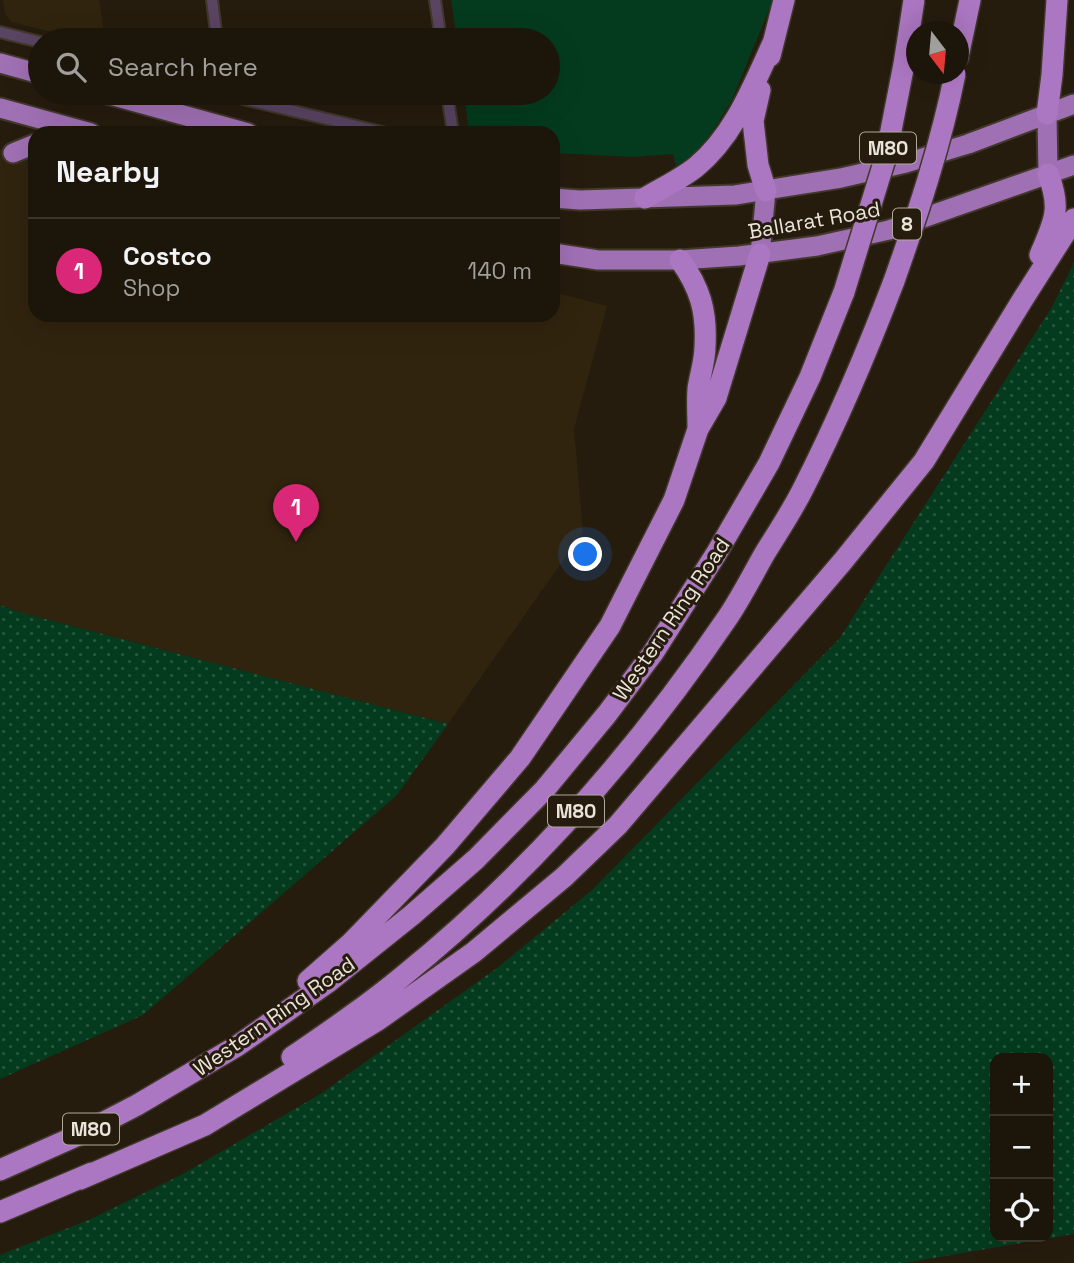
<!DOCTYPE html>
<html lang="en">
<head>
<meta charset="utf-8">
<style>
  :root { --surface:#1c150a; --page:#251e13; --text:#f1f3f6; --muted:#a09f9c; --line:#3a342b; --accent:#db2777 }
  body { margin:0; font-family:"Space Grotesk",sans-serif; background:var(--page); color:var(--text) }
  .controls { position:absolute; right:21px; bottom:21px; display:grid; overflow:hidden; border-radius:14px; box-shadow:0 7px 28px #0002 }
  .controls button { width:63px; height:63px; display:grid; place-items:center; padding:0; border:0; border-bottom:2px solid var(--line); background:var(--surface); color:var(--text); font:35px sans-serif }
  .compass { position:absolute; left:906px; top:21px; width:63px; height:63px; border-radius:50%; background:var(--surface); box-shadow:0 7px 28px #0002; rotate:164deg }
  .you { position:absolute; left:586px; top:555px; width:24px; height:24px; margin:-18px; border:5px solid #fff; border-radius:50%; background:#1a73e8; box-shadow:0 0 0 10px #1a73e833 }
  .badge { display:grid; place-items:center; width:46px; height:46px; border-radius:50%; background:var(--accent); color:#fff; font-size:23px; font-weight:700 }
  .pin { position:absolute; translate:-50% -58px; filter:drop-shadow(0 2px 4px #0008) }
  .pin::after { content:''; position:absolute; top:37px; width:24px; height:21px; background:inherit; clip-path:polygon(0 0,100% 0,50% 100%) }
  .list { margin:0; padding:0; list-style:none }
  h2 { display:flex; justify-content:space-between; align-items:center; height:91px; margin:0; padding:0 28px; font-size:30px }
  h2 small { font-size:23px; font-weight:400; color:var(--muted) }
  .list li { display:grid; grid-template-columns:46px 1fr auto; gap:21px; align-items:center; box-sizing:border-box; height:105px; padding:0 28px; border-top:2px solid var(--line) }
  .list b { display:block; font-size:26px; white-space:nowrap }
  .list p { margin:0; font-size:23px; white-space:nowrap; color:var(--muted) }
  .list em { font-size:23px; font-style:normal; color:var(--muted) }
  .icon { flex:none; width:38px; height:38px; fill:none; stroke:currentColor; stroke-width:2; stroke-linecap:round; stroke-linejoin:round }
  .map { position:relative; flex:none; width:1074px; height:1263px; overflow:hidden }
  .search { position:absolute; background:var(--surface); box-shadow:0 7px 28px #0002; left:28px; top:28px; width:532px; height:77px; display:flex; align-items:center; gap:18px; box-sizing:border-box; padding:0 24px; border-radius:38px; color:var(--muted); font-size:26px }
  .panel { position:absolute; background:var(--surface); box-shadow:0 7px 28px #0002; left:28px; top:126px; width:532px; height:196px; border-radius:21px }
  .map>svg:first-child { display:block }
  .built { fill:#31240f }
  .grass { fill:url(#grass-dots); fill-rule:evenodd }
  .park { fill:#043b1e }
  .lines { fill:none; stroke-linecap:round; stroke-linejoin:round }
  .minor-casing { stroke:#41382b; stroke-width:14 }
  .trunk-casing { stroke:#41382b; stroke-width:23 }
  .motorway-casing { stroke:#41382b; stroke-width:24 }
  .minor { stroke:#594462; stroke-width:10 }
  .trunk { stroke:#a070b4; stroke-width:19 }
  .motorway { stroke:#ac77c2; stroke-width:21 }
  .motorway-bridge-casing { stroke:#41382b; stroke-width:24; stroke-linecap:butt }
  .motorway-bridge { stroke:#ac77c2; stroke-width:21 }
  .labels { text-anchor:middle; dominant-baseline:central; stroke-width:6; stroke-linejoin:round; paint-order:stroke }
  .shield { fill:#261c0e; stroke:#afa89d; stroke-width:2 }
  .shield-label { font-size:19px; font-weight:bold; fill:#eae4da }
  .street-label { font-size:21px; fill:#eae4da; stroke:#261c0e }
</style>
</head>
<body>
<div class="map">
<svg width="1074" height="1263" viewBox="0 0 1074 1263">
  <defs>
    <pattern id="grass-dots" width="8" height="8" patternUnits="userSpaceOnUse" patternTransform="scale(1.75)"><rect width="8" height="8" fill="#043b1e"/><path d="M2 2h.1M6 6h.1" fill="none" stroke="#29573e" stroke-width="1.8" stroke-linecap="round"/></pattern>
  </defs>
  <rect width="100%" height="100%" fill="#261c0e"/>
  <path class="built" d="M 3,0 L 99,0 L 105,40 L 84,40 L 12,22 L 5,14 Z
    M 0,149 L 35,158 L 35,315 L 553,315 L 553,292 L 607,306 L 574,429 L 583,532 L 448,724 L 22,613 L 0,605 Z"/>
  <path class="grass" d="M 1074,263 L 1074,1234 L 905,1263 L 0,1263 L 0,1255 L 91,1219 L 183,1174 L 322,1093 L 497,968 L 592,890 L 839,639 L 1052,307 ZM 1048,1058 L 1048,1237 L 995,1237 L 995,1058 Z
    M 0,605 L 22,613 L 448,724 L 397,795 L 143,1015 L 0,1079 Z"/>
  <path class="park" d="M 451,0 L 773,0 L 732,100 L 702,149 L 691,158 L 676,166 L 673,154 L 633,157 L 553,153 L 553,133 L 469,133 L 464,93 L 548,93 L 548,40 L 457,40 Z"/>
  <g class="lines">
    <defs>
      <path id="minor" d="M 212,0 L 217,40
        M 435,0 L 441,40
        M 0,32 L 40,42
        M 218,93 L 386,133
        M 447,93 L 453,133"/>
      <path id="trunk" d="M 0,63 L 40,74
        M 103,93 L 248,133
        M 0,108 L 91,133
        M 1047,114 L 1048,174
        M 13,153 L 35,144
        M 553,198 L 580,200 L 735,195 L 841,178 L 906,163 L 968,144 L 1074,104
        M 553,253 L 598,260 L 680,260 L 739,256 L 817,246 L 889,230 L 1074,165
        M 760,254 L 766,191"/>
      <path id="motorway" d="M 770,56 L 784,0
        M 958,57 L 970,0
        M 760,90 L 753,121 L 758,165 L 766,191
        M 1047,114 L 1052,75 L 1057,0
        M 645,198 C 662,188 681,179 696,167 C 734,136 753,86 773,43
        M 1040,255 C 1054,222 1062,209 1048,174
        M 680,260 C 700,288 707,311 705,346 C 705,361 700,375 698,389 C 697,402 698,415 698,427
        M 308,981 L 350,944 L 445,846 L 520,758 L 610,626 L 674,500 L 698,429 L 716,398 L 760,254
        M 292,1057 C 330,1031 368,1005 403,976 C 529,874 637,751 728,617 C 742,596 753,574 765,553 C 778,532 792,511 803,489 C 837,422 867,352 894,281
        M 0,1170 L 83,1133 L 137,1105 L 237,1046 L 327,983 L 412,915 L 476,859 L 545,789 L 607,714 L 653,653 L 716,554 L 769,463 L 810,377 L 844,292
        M 80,1179 L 205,1125 L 378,1020 L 474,952 L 564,877 L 618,825 L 843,561 L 924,461 L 1023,299 L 1074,219
        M 0,1212 L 92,1173"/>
    </defs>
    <use href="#minor" class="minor-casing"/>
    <use href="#trunk" class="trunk-casing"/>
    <use href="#motorway" class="motorway-casing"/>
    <use href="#minor" class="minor"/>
    <use href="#trunk" class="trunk"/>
    <use href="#motorway" class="motorway"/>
    <defs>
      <path id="motorway-bridge" d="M 894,281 C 918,213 941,144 955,74
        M 844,292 L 886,156 L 904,64 L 914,0"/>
    </defs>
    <use href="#motorway-bridge" class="motorway-bridge-casing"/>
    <use href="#motorway-bridge" class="motorway-bridge"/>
  </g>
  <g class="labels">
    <g class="shield">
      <rect x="860" y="132.5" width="56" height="31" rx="5"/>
      <rect x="893" y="208.5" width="28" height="31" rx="5"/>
      <rect x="548" y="795.5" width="56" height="31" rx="5"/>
      <rect x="63" y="1113.5" width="56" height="31" rx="5"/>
    </g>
    <g class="shield-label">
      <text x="888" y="148">M80</text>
      <text x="907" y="224">8</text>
      <text x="576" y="811">M80</text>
      <text x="91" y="1129">M80</text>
    </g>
    <g class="street-label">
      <text transform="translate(814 220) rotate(-10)">Ballarat Road</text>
      <text transform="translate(671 619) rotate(-56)">Western Ring Road</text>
      <text transform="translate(274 1016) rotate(-35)">Western Ring Road</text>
    </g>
  </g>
</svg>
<div class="controls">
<button>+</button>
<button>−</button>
<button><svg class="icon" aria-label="locate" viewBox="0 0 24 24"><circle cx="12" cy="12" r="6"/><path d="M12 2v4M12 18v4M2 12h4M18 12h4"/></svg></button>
</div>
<svg class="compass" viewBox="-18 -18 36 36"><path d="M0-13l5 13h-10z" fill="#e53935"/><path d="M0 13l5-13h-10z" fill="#a09f9c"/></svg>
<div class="you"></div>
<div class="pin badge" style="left:296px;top:542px">1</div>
<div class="search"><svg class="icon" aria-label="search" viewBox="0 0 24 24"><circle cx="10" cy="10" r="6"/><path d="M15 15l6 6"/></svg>Search here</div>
<section class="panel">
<h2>Nearby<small></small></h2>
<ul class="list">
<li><span class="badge">1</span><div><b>Costco</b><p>Shop</p></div><em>140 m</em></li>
</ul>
</section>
</div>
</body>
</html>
